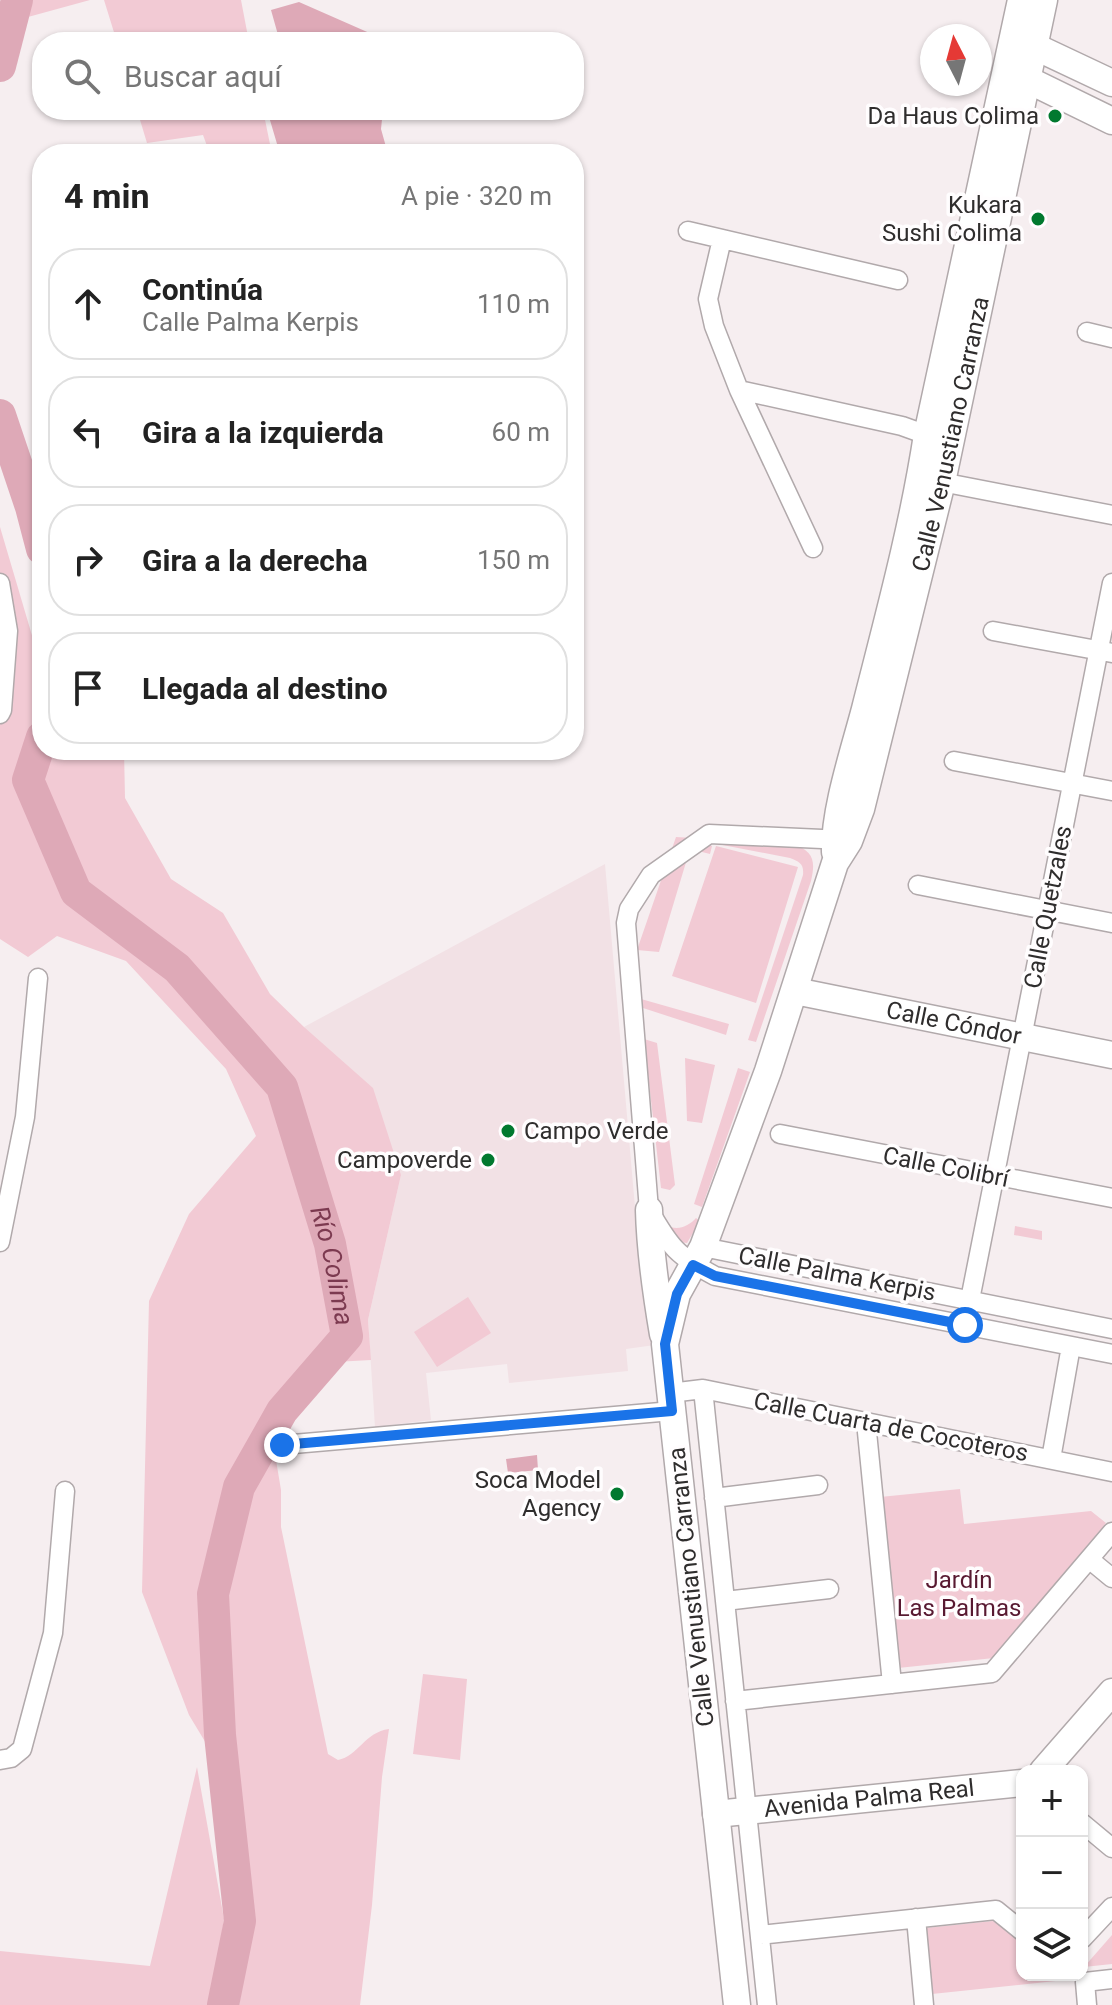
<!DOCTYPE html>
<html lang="es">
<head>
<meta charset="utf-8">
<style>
  :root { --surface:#fff; --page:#f6f6f6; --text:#222; --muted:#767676; --line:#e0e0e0 }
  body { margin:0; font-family:Roboto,sans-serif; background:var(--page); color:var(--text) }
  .controls { position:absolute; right:24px; bottom:24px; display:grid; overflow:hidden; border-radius:16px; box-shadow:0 2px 6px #0004 }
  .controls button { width:72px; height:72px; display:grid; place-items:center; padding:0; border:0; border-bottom:2px solid var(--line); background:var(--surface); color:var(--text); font:40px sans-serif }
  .compass { position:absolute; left:920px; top:24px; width:72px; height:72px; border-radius:50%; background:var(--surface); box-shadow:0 2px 6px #0004; rotate:354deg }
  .stop { position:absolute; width:24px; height:24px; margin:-18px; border:6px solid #1a73e8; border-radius:50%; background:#fff }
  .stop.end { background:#1a73e8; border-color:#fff; box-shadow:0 2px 8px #0008 }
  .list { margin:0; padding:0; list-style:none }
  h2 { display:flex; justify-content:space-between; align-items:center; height:104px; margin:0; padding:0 32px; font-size:34px }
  h2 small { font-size:26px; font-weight:400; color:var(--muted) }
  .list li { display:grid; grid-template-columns:52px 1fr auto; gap:24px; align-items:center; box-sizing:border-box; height:112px; margin:0 16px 16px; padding:0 16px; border:2px solid var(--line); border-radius:32px }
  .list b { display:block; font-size:30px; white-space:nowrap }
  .list p { margin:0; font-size:26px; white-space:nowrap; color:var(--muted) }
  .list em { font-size:26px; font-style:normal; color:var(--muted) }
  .icon { flex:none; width:44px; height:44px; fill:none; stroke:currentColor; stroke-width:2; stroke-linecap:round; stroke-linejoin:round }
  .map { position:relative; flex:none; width:1112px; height:2005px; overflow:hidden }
  .search { position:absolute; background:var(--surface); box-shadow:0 2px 6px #0004; left:32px; top:32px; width:552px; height:88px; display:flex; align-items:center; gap:20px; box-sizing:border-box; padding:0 28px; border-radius:32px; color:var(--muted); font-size:30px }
  .panel { position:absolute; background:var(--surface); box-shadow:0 2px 6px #0004; left:32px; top:144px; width:552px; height:616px; border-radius:32px }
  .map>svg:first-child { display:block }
  .built { fill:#f2e1e5 }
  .green { fill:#f2cad4 }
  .water { fill:#dea9b7 }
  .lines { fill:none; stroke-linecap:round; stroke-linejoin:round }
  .river { stroke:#dea9b7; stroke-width:32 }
  .street-casing { stroke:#b1a9ab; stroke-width:21 }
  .secondary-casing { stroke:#b1a9ab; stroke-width:29 }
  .street { stroke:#fff; stroke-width:18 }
  .secondary { stroke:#fff; stroke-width:26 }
  .route { stroke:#1a73e8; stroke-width:10 }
  .poi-dot { fill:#01792f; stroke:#fffdfe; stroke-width:3 }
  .labels { text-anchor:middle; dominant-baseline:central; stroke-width:7; stroke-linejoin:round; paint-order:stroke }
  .poi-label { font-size:24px; fill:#2f2d2d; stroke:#fffdfe; text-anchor:end }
  .street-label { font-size:24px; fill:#2f2d2d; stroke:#fffdfe }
  .park-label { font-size:24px; fill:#581931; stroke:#fffdfe }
  .water-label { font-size:26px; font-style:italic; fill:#7c3a50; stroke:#fffdfe }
</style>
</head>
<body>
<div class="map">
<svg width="1112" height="2005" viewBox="0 0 1112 2005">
  <rect width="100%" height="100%" fill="#f6eef0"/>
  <path class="built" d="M 605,864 L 637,1230 L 655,1345 L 626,1349 L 628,1371 L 509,1383 L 507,1364 L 426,1373 L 431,1420 L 375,1427 L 368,1320 L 401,1175 L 304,1027 Z"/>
  <path class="green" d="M 33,0 L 90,0 L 28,17 Z
    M 104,0 L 241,0 L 249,42 L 117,42 Z
    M 137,110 L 263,110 L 272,154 L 210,154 L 203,135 L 147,143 Z
    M 0,527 L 36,649 L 42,657 L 42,750 L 124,750 L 125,798 L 171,879 L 223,913 L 270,994 L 304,1027 L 373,1088 L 401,1175 L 368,1320 L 371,1360 L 335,1362 L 272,1436 L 281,1490 L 281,1527 L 328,1754 L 338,1760 C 358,1756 365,1732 389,1729 L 382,1777 L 372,1905 L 360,2005 L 239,2005 L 254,1918 L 236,1793 L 189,1715 L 142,1592 L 149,1301 L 189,1214 L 256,1136 L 226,1069 L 126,961 L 57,936 L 28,957 L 0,939 Z
    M 676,837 L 793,844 C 813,851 816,860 811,881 L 756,1042 L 748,1040 L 803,875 C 804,864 800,862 790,858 L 686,838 L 712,846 L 710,854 L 690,849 L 659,952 L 637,950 Z
    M 716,846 L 798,867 L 756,1003 L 672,976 Z
    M 641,999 L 729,1024 L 726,1035 L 643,1008 Z
    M 644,1039 L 657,1043 L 675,1185 L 670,1190 L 661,1188 Z
    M 685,1058 L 715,1065 L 702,1123 L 687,1121 Z
    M 738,1068 L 750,1072 L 702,1207 L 694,1204 Z
    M 696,1218 L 700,1221 L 687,1243 L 679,1242 L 671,1227 C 680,1230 690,1225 696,1218 Z
    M 1015,1226 L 1042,1231 L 1042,1240 L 1014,1235 Z
    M 468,1297 L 491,1333 L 437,1367 L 414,1332 Z
    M 960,1489 L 964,1524 L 1091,1511 L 1106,1523 L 994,1658 L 898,1668 L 880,1497 Z
    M 423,1674 L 467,1679 L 460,1760 L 413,1754 Z
    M 197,1767 L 224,1919 L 211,2005 L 0,2005 L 0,1951 L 150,1966 Z
    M 993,1921 L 1022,1942 L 1022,1975 L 1069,1975 L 1074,1979 L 932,1994 L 926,1928 Z
    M 1112,1935 L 1112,1964 L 1084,1967 Z"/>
  <path class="water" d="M 299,2 L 390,42 L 280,42 L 271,10 Z
    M 267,110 L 383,110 L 381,129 L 388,154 L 280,154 Z
    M 537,1455 L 538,1470 L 508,1473 L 506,1459 Z"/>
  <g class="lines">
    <g class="river">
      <path d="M 0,66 L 17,0"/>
      <path d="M 0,415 L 31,507 L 42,549"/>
      <path id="s1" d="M 42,737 L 28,780 L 76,892 L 177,968 L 282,1087 L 330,1244 L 347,1336 L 282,1411 L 239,1487 L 213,1594 L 220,1735 L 240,1921 L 223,2005"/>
    </g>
    <defs>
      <path id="street" d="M 688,231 L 898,280
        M 722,239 L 708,299 L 714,326 L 739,390 L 813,548
        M 1087,332 L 1112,338
        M 739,390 L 902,426 L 927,435
        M 931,480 L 1112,515
        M 0,583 L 8,631 L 2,710 L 0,714
        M 993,631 L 1112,653
        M 954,761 L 1112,791
        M 844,840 L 709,834 L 651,875 L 629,909 L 626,923 L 649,1210 C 670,1247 677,1256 715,1276 L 1112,1354
        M 918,885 L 1112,923
        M 780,1134 L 1112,1198
        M 0,1242 L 25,1117 L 38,978
        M 703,1247 L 1112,1329
        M 965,1325 L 1112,583
        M 703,1389 L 767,2005
        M 670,1393 L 703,1389 L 1112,1472
        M 866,1422 L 892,1684
        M 282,1445 L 672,1411
        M 1051,1459 L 1071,1346
        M 714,1498 L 818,1485
        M 1089,1559 L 1112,1578
        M 725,1601 L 829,1589
        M 735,1701 L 992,1673 L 1112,1532
        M 0,1760 L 11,1758 L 22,1749 L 53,1633 L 65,1491
        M 1082,1823 L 1112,1848
        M 916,1918 L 924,2005
        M 760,1935 L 996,1910 L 1022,1931
        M 1082,1939 L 1112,1907
        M 1085,1982 L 1112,1979
        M 1085,1982 L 1087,2005"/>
      <g id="secondary">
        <path d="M 1021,40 L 1112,83"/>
        <path d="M 1014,73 L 1112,121"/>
        <path d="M 835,852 C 834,810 854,751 865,709 C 888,618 913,527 927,435 L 1021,0"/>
        <path id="s2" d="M 795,991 L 1112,1055"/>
        <path d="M 649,1210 C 650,1252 656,1293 663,1334"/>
        <path d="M 1043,1771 L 1112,1692"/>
        <path id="s3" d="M 716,1814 L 1022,1783"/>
        <path id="s4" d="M 737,2005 L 665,1344 L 677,1294 L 703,1247 L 768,1071 L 835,863 L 849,841 L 861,809 L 942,482 L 1044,0"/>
      </g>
    </defs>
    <use href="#street" class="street-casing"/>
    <use href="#secondary" class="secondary-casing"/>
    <use href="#street" class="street"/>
    <use href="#secondary" class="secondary"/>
  </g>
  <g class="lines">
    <path class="route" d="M 282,1445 L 672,1411 L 665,1344 L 677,1294 L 693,1265 L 715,1276 L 965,1325"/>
  </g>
  <g class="poi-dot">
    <circle cx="1055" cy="116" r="8"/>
    <circle cx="1038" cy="219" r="8"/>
    <circle cx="508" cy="1131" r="8"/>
    <circle cx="488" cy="1160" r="8"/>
    <circle cx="617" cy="1494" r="8"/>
  </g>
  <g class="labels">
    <g class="poi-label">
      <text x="1039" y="116">Da Haus Colima</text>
      <text x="1022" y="205">Kukara<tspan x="1022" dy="28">Sushi Colima</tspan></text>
      <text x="524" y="1131" text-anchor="start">Campo Verde</text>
      <text x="472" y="1160">Campoverde</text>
      <text x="601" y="1480">Soca Model<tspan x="601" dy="28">Agency</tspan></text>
    </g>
    <g class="street-label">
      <text stroke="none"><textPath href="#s4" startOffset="1622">Calle Venustiano Carranza</textPath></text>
      <text transform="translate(1048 907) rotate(-79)">Calle Quetzales</text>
      <text stroke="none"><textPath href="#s2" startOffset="162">Calle Cóndor</textPath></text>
      <text transform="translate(946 1167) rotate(11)">Calle Colibrí</text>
      <text transform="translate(837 1274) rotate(11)">Calle Palma Kerpis</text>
      <text transform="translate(891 1427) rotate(11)">Calle Cuarta de Cocoteros</text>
      <text transform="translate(691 1587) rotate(-96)">Calle Venustiano Carranza</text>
      <text stroke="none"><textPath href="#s3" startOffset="154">Avenida Palma Real</textPath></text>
    </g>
    <g class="park-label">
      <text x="959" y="1580">Jardín<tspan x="959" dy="28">Las Palmas</tspan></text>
    </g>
    <g class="water-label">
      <text stroke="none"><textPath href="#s1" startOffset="638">Río Colima</textPath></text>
    </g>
  </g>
</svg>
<div class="controls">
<button>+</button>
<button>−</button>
<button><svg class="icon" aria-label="layers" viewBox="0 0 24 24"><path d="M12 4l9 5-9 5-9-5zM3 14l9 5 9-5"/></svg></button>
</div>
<svg class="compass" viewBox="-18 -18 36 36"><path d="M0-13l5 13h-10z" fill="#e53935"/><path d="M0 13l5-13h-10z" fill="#767676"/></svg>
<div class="stop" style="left:965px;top:1325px"></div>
<div class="stop end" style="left:282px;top:1445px"></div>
<div class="search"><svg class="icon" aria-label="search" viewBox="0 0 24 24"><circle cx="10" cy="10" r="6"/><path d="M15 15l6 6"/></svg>Buscar aquí</div>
<section class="panel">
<h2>4 min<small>A pie · 320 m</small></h2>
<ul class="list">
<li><svg class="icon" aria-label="ahead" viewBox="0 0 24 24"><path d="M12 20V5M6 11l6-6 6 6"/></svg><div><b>Continúa</b><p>Calle Palma Kerpis</p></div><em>110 m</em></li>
<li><svg class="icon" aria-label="left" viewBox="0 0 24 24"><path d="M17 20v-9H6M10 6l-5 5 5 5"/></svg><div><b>Gira a la izquierda</b></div><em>60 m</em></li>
<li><svg class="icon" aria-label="right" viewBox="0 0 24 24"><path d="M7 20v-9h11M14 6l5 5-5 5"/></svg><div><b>Gira a la derecha</b></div><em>150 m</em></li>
<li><svg class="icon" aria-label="arrive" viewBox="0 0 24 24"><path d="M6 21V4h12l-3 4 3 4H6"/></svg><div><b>Llegada al destino</b></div></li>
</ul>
</section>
</div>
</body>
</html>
